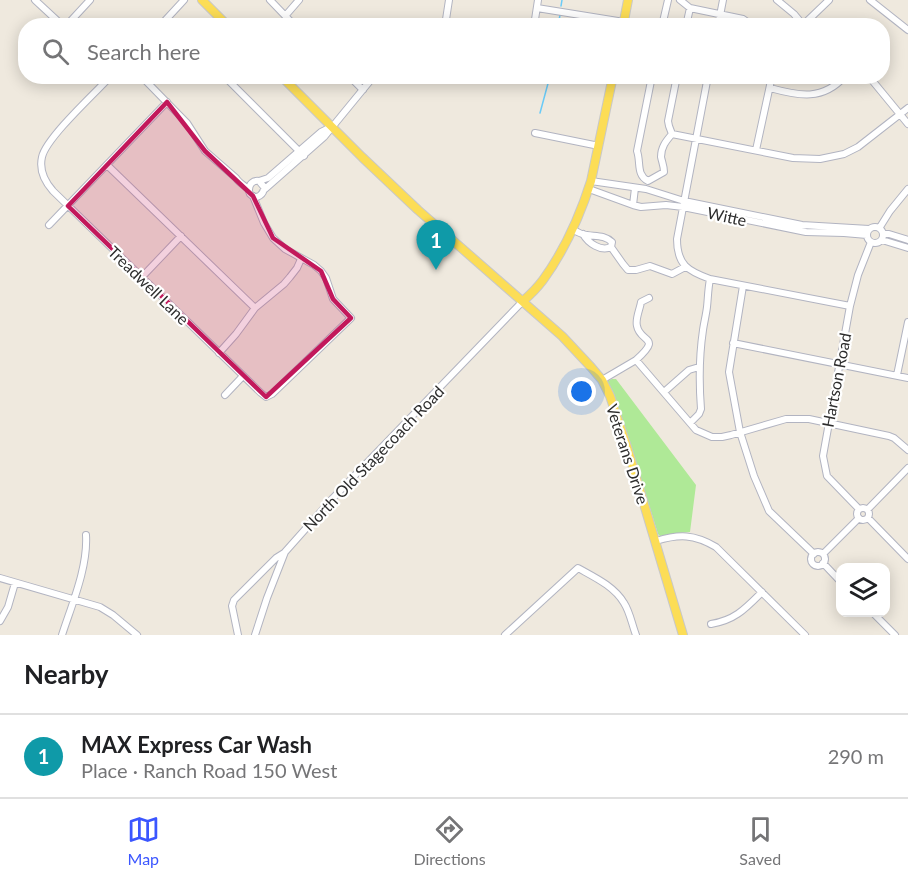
<!DOCTYPE html>
<html lang="en">
<head>
<meta charset="utf-8">
<style>
  :root { --surface:#fff; --page:#f6f6f6; --text:#202124; --muted:#757577; --line:#e0e0e0; --accent:#3b56ff }
  body { margin:0; font-family:Lato,sans-serif; background:var(--page); color:var(--text) }
  .controls { position:absolute; right:18px; bottom:18px; display:grid; overflow:hidden; border-radius:12px; box-shadow:0 3px 15px #0003 }
  .controls button { width:54px; height:54px; display:grid; place-items:center; padding:0; border:0; border-bottom:2px solid var(--line); background:var(--surface); color:var(--text); font:30px sans-serif }
  .you { position:absolute; left:582px; top:392px; width:21px; height:21px; margin:-15px; border:4px solid #fff; border-radius:50%; background:#1a73e8; box-shadow:0 0 0 9px #1a73e833 }
  .badge { display:grid; place-items:center; width:39px; height:39px; border-radius:50%; background:var(--accent); color:#fff; font-size:20px; font-weight:700 }
  .pin { position:absolute; translate:-50% -50px; filter:drop-shadow(0 2px 3px #0008) }
  .pin::after { content:''; position:absolute; top:32px; width:21px; height:18px; background:inherit; clip-path:polygon(0 0,100% 0,50% 100%) }
  .list { margin:0; padding:0; list-style:none }
  h2 { display:flex; justify-content:space-between; align-items:center; height:78px; margin:0; padding:0 24px; font-size:26px }
  h2 small { font-size:20px; font-weight:400; color:var(--muted) }
  .list li { display:grid; grid-template-columns:39px 1fr auto; gap:18px; align-items:center; box-sizing:border-box; height:84px; padding:0 24px; border-top:2px solid var(--line) }
  .list b { display:block; font-size:22px; white-space:nowrap }
  .list p { margin:0; font-size:20px; white-space:nowrap; color:var(--muted) }
  .list em { font-size:20px; font-style:normal; color:var(--muted) }
  .icon { flex:none; width:33px; height:33px; fill:none; stroke:currentColor; stroke-width:2; stroke-linecap:round; stroke-linejoin:round }
  .map { position:relative; flex:none; width:908px; height:635px; overflow:hidden }
  .search { position:absolute; background:var(--surface); box-shadow:0 3px 15px #0003; left:18px; right:18px; top:18px; height:66px; display:flex; align-items:center; gap:15px; box-sizing:border-box; padding:0 21px; border-radius:24px; color:var(--muted); font-size:22px }
  .sheet { height:162px; background:var(--surface) }
  nav { display:flex; justify-content:space-around; align-items:center; box-sizing:border-box; height:84px; border-top:2px solid var(--line); background:var(--surface); font-size:16px; color:var(--muted) }
  nav a { display:grid; justify-items:center; gap:3px }
  nav .on { color:var(--accent) }
  .map>svg:first-child { display:block }
  .green { fill:#afe997 }
  .lines { fill:none; stroke-linecap:round; stroke-linejoin:round }
  .stream { stroke:#6acbf8; stroke-width:1.5 }
  .minor-casing { stroke:#b2b4c1; stroke-width:8 }
  .major-casing { stroke:#c8c8c8; stroke-width:10 }
  .minor { stroke:#fff; stroke-width:6 }
  .major { stroke:#fcdd56; stroke-width:8 }
  .marked { fill:#c2185b; fill-opacity:0.2; stroke:#c2185b; stroke-width:4.5; stroke-linejoin:round }
  .labels { text-anchor:middle; dominant-baseline:central; stroke-width:4.5; stroke-linejoin:round; paint-order:stroke }
  .street-label { font-size:16px; fill:#2d2d2d; stroke:#fff }
</style>
</head>
<body>
<div class="map">
<svg width="908" height="635" viewBox="0 0 908 635">
  <rect width="100%" height="100%" fill="#efe9de"/>
  <path class="green" d="M 612,379 L 616,379 L 696,485 L 690,532 L 677,533 L 660,536 L 658,534 L 622,418 L 614,397 L 607,384 L 608,381 Z"/>
  <g class="lines">
    <path class="stream" d="M 561,6 L 562,0
      M 558,26 L 560,15
      M 540,113 L 550,76"/>
    <defs>
      <path id="minor" d="M 35,0 L 63,26
        M 270,0 L 295,26
        M 680,0 L 690,8 L 686,26
        M 777,0 L 794,14 L 804,26
        M 870,0 L 908,30
        M 537,8 L 624,22
        M 690,8 L 743,19 L 753,26
        M 286,15 L 299,0
        M 66,26 L 90,0
        M 160,26 L 184,0
        M 445,26 L 449,0
        M 534,26 L 538,0
        M 662,26 L 668,0
        M 718,26 L 723,0
        M 802,26 L 829,0
        M 111,76 C 96,92 46,138 42,157 C 39,170 45,182 53,191 L 261,393 L 266,397 L 272,394 L 351,318 L 333,299 L 326,278 L 321,271 L 314,265 L 285,249 L 273,238 L 264,223 L 253,196
        M 141,76 L 187,123 L 205,151 L 236,178 C 239,183 244,185 248,189 C 249,190 249,192 250,194 C 257,201 264,194 264,187 L 259,181 C 253,180 249,184 249,190
        M 224,76 L 304,156
        M 349,76 L 363,90
        M 652,76 L 637,151 C 641,162 636,175 648,181 L 664,172 C 664,166 662,162 661,157 C 661,147 666,141 672,134
        M 708,76 L 677,239 C 677,265 688,271 710,279 L 850,306
        M 866,76 L 871,79 L 908,124
        M 770,88 C 799,96 823,101 845,76
        M 535,133 L 599,146
        M 672,134 L 793,158 L 820,159 L 844,154 L 858,147 L 908,108
        M 672,134 L 669,126 L 668,121 L 677,76
        M 756,150 L 772,76
        M 107,165 L 255,308
        M 259,181 L 268,178 L 321,132 L 329,128
        M 591,181 L 646,189 L 684,201 L 802,225 L 869,229
        M 265,189 L 324,137 L 374,76
        M 589,189 L 633,205 L 641,207 L 666,205 L 683,207 L 806,232 L 844,233 L 867,235
        M 633,205 L 635,188
        M 49,225 L 167,102
        M867 235a8 8 0 1 1 16 0a8 8 0 1 1-16 0Z
        M 880,227 L 890,211 L 908,189
        M 573,230 C 576,231 579,233 582,234 C 593,237 604,234 612,242 L 611,247 L 623,264 L 628,270 L 636,270 L 650,266 L 672,274 L 685,267
        M 583,234 C 588,243 601,252 611,247
        M 884,234 L 889,234 L 908,240
        M 882,240 L 908,248
        M 141,278 L 181,236
        M 743,286 L 729,372 L 740,432 L 754,476 L 769,511 L 814,554
        M 733,343 L 908,378
        M 219,353 L 236,334 L 255,308 L 284,284 L 290,277 L 297,268 L 301,259
        M 636,360 C 663,336 640,343 637,326 C 635,319 640,309 641,302 L 649,298
        M 897,375 L 908,322
        M 602,380 L 636,360 L 696,430 L 712,437 L 722,437 L 731,435 L 786,419 L 809,419 L 889,436 L 894,438 L 908,450
        M 664,392 L 689,370 L 699,367
        M 225,395 L 243,376
        M 690,423 L 699,414 L 701,409 C 699,383 699,357 703,330 C 704,323 706,315 707,307 C 708,298 708,289 710,279
        M857 514a6 6 0 1 1 12 0a6 6 0 1 1-12 0Z
        M 859,509 L 827,476 L 823,456 L 850,306 L 858,275 L 871,242
        M 868,509 L 908,468
        M 868,518 L 908,559
        M 656,541 C 679,534 694,534 716,547 L 805,635
        M811 559a7 7 0 1 1 14 0a7 7 0 1 1-14 0Z
        M 823,554 L 859,518
        M 823,563 L 840,581
        M 0,578 L 100,607 L 113,615 L 137,635
        M 872,612 L 895,635
        M 0,621 L 8,607 L 15,583
        M 711,624 C 735,620 745,609 762,592
        M 62,635 C 72,604 88,567 86,535
        M 238,635 L 232,606 L 234,600 L 276,558 L 284,553
        M 255,635 L 267,598 L 285,552 L 333,498 L 523,301
        M 505,635 L 578,568 C 594,577 614,586 624,603 C 630,612 632,625 636,635"/>
      <path id="major" d="M 202,0 L 228,26
        M 623,26 L 628,0
        M 281,76 L 362,157 L 418,210 L 562,336 L 591,367 L 602,380 L 610,396 L 627,447 L 683,635
        M 523,301 C 530,295 537,288 543,280 C 564,251 580,216 591,181 L 613,76"/>
    </defs>
    <use href="#minor" class="minor-casing"/>
    <use href="#major" class="major-casing"/>
    <use href="#minor" class="minor"/>
    <use href="#major" class="major"/>
  </g>
  <path class="marked" d="M 167,102 L 205,151 L 253,196 L 273,238 L 321,271 L 333,299 L 351,318 L 266,397 L 68,206 Z"/>
  <g class="labels">
    <g class="street-label">
      <text transform="translate(727 216) rotate(12)">Witte</text>
      <text transform="translate(149 285) rotate(44)">Treadwell Lane</text>
      <text transform="translate(836 380) rotate(-79)">Hartson Road</text>
      <text transform="translate(628 454) rotate(72)">Veterans Drive</text>
      <text transform="translate(373 458) rotate(-46)">North Old Stagecoach Road</text>
    </g>
  </g>
</svg>
<div class="controls">
<button><svg class="icon" aria-label="layers" viewBox="0 0 24 24"><path d="M12 4l9 5-9 5-9-5zM3 14l9 5 9-5"/></svg></button>
</div>
<div class="you"></div>
<div class="pin badge" style="left:436px;top:270px;background:#0f9aa8">1</div>
<div class="search"><svg class="icon" aria-label="search" viewBox="0 0 24 24"><circle cx="10" cy="10" r="6"/><path d="M15 15l6 6"/></svg>Search here</div>
</div>
<section class="sheet">
<h2>Nearby<small></small></h2>
<ul class="list">
<li><span class="badge" style="background:#0f9aa8">1</span><div><b>MAX Express Car Wash</b><p>Place · Ranch Road 150 West</p></div><em>290 m</em></li>
</ul>
</section>
<nav>
<a class="on"><svg class="icon" aria-label="map" viewBox="0 0 24 24"><path d="M3 6l6-2 6 2 6-2v14l-6 2-6-2-6 2zM9 4v14M15 6v14"/></svg>Map</a>
<a><svg class="icon" aria-label="directions" viewBox="0 0 24 24"><path d="M12 3l9 9-9 9-9-9zM9 14v-3h6M13 9l2 2-2 2"/></svg>Directions</a>
<a><svg class="icon" aria-label="saved" viewBox="0 0 24 24"><path d="M7 4h10v16l-5-4-5 4z"/></svg>Saved</a>
</nav>
</body>
</html>
